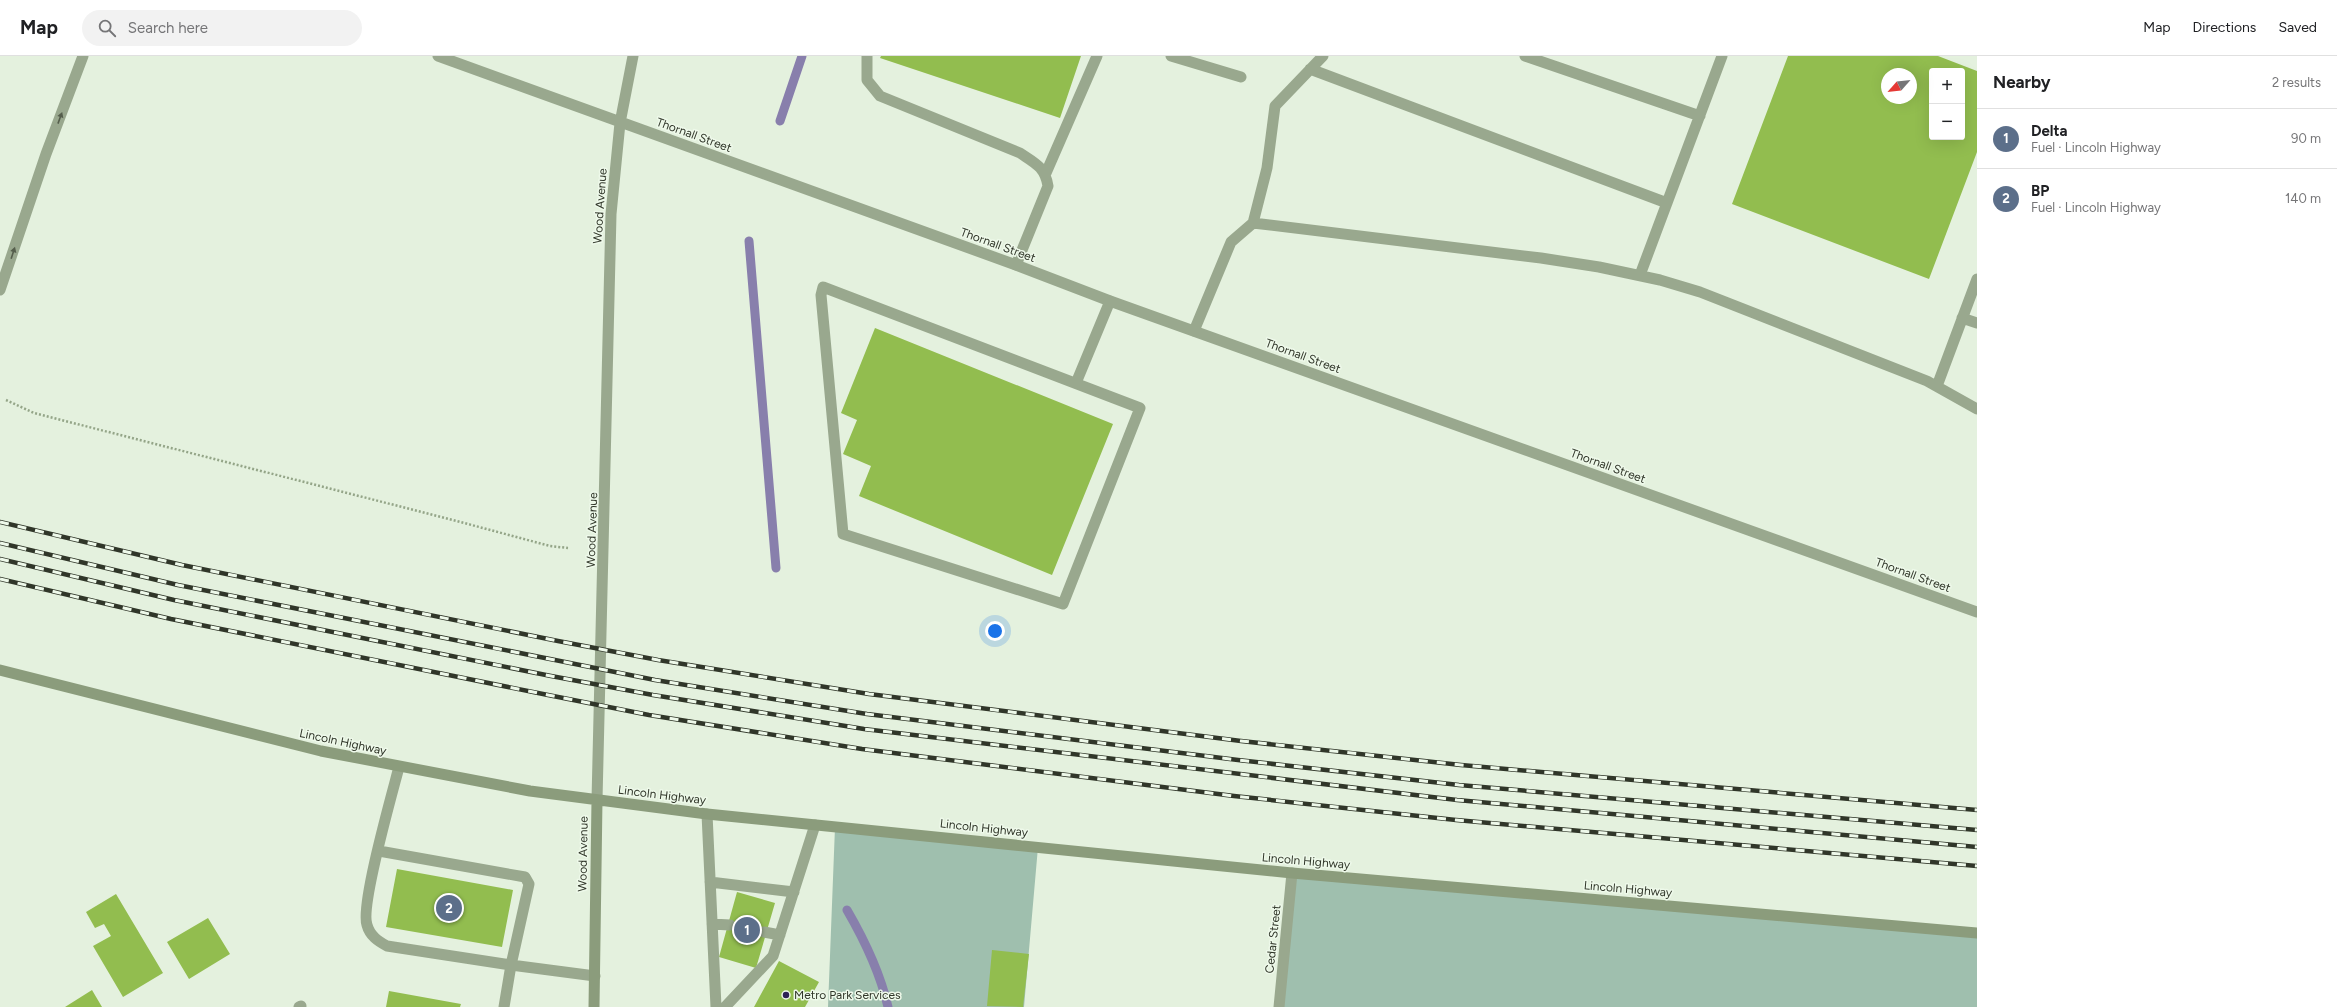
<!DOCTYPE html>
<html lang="en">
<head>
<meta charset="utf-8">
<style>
  :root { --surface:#fff; --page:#f2f2f2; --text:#202124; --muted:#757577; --line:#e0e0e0; --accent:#2563eb }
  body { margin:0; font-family:Figtree,sans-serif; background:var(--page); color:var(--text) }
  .controls { position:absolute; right:12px; top:12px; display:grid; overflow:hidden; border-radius:4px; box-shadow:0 4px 16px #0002 }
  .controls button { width:36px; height:36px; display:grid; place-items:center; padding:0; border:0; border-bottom:1px solid var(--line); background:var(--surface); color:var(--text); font:20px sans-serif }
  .compass { position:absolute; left:1881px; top:12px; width:36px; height:36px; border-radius:50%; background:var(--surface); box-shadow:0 4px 16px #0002; rotate:243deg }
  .you { position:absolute; left:995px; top:575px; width:14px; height:14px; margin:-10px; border:3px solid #fff; border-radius:50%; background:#1a73e8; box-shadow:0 0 0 6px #1a73e833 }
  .badge { display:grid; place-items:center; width:26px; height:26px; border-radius:50%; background:var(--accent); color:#fff; font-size:13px; font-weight:700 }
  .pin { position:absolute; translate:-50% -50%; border:2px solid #fff; box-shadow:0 1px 4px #0006 }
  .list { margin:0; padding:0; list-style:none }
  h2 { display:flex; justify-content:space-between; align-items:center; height:52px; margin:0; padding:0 16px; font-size:17px }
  h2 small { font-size:13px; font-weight:400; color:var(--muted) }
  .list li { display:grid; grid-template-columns:26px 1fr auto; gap:12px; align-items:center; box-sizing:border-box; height:60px; padding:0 16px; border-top:1px solid var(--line) }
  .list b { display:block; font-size:15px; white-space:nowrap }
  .list p { margin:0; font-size:13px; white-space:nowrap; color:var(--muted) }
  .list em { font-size:13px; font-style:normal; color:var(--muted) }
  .icon { flex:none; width:22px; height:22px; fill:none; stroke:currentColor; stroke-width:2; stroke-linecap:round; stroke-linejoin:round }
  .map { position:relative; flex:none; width:1977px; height:951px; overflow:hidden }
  header { display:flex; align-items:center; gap:24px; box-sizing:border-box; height:56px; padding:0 20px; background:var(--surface); border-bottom:1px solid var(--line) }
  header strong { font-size:19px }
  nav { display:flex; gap:22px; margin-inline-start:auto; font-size:14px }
  .search { width:280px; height:36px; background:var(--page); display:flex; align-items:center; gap:10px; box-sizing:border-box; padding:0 14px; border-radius:22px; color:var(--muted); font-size:15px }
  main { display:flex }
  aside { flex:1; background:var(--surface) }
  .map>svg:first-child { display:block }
  .green { fill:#9fbfae }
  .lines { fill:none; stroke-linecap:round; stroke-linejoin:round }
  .stream { stroke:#887fac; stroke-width:9 }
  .building { fill:#92bd4f; fill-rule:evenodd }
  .path { stroke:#94a588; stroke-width:2.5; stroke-dasharray:2 2; stroke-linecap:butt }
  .service { stroke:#99a88e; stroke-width:11 }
  .minor { stroke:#99a88e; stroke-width:11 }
  .tertiary { stroke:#99a88e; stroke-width:11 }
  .secondary { stroke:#8b9c7c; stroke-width:11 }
  .rail-casing { stroke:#303629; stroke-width:4.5 }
  .rail { stroke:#eef9ea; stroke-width:3; stroke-dasharray:9; stroke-linecap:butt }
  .oneway { fill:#555e4c }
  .poi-dot { fill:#2d2255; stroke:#eef9ea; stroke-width:1.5 }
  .labels { text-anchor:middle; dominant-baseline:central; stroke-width:3; stroke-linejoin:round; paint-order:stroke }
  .street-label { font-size:12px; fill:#303629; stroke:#eef9ea }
  .poi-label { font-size:12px; fill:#303629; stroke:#eef9ea; text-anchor:start }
</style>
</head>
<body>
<header>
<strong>Map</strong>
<div class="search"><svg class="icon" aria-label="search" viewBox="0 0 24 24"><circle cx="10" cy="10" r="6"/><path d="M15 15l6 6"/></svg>Search here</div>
<nav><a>Map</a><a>Directions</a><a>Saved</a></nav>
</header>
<main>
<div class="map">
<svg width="1977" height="951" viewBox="0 0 1977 951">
  <rect width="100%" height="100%" fill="#e4f1de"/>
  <path class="green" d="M 835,771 L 1038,791 L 1024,951 L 828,951 Z
    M 1292,817 L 1977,877 L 1977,951 L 1279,951 Z"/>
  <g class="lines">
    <path class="stream" d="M 780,65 L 802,0
      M 749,185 L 776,512
      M 847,854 C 865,885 880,916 888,951"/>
  </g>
  <path class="building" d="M 881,0 L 1081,0 L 1060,62 L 880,2 Z
    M 1788,0 L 1938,0 L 1977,15 L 1977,96 L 1929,223 L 1732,148 ZM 1932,15 L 1962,15 L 1962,81 L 1932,81 ZM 1887,18 L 1911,18 L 1911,42 L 1887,42 Z
    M 875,272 L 1113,368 L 1052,519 L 859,440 L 871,410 L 843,398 L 857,364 L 841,357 Z
    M 397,813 L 513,834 L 502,891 L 386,871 Z
    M 737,836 L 775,847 L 756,912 L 719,901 Z
    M 116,838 L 163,917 L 123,941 L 93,890 L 111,880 L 104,868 L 95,872 L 86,856 Z
    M 208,862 L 230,898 L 189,923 L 167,886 Z
    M 992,894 L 1029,898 L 1023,951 L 987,950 Z
    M 779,905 L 819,926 L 805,951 L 754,951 Z
    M 92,934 L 102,951 L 65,951 Z
    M 389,935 L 461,948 L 460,951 L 386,951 Z"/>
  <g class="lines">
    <path class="path" d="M 6,344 L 34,357 L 453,464 L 550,490 L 568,492"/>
    <path class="service" d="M 867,0 L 867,24 L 880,40 L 1020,97 C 1035,107 1045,111 1048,130 L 1016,209
      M 1171,0 L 1241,21
      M 1525,0 L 1700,60
      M 1310,13 L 1667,147
      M 1046,117 L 1097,0
      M 1253,167 L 1541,202 L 1599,211 L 1660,224 L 1700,236 L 1927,325 L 1977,353
      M 1640,219 L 1722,0
      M 823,231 L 1140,352 L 1063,548 L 843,478 L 821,239 Z
      M 0,234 L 46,98 L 83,0
      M 1962,262 L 1977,267
      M 1194,275 L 1231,186 L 1253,167 L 1267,112 L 1275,50 L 1323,0
      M 1076,327 L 1110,245
      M 1937,330 L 1977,223
      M 707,758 L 716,951
      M 379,795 L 525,821 L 529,828 L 511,909 L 387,890 C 378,885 370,880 367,869 C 360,850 392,738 399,711
      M 710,826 L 794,836
      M 712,868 L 730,869
      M 764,876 L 780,879
      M 504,951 L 511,909 L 595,920
      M 725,951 L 773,900 L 815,769"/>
    <path class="minor" d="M 299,951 L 301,950
      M 1279,951 L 1292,817"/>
    <path class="tertiary" d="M 438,0 L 1016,209 L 1110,245 L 1977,556
      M 597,744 L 611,158 L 620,67 L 633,0"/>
    <path class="secondary" d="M 0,614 L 321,695 L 530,735 L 707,758 L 1292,817 L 1977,877
      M 594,951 L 597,744"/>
    <defs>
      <path id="rail" d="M 0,466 L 182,509 L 558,585 L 658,604 L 869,638 L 1241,685 L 1461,709 L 1977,754
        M 0,487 L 178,529 L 555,604 L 655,624 L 867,658 L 1238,704 L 1459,729 L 1977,774
        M 0,503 L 174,544 L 551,620 L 653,639 L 864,673 L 1457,744 L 1977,791
        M 0,523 L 171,563 L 548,639 L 649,659 L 862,693 L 1234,740 L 1456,764 L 1977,810"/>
    </defs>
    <use href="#rail" class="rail-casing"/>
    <use href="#rail" class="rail"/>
  </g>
  <defs><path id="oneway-solid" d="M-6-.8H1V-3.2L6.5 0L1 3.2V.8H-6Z"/></defs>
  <g class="oneway">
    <use href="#oneway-solid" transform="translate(60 62) rotate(-70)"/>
    <use href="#oneway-solid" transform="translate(13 197) rotate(-72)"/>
  </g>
  <circle class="poi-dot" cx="786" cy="939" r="4"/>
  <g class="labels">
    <g class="street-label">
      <text transform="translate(694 79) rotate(20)">Thornall Street</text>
      <text transform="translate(600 150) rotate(-86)">Wood Avenue</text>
      <text transform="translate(998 189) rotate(20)">Thornall Street</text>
      <text transform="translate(1303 300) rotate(20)">Thornall Street</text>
      <text transform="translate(1608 410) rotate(20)">Thornall Street</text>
      <text transform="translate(592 474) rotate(-88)">Wood Avenue</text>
      <text transform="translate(1913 519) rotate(20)">Thornall Street</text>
      <text transform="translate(343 686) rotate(12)">Lincoln Highway</text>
      <text transform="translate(662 739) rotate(7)">Lincoln Highway</text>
      <text transform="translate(984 772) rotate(6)">Lincoln Highway</text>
      <text transform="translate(583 798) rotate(-89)">Wood Avenue</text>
      <text transform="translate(1306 805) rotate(5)">Lincoln Highway</text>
      <text transform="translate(1628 833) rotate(5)">Lincoln Highway</text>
      <text transform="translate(1273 883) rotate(-84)">Cedar Street</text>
    </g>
    <g class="poi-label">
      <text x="794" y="939">Metro Park Services</text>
    </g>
  </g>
</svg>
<div class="controls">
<button>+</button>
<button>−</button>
</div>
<svg class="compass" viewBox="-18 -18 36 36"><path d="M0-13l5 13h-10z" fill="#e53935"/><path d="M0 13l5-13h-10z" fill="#757577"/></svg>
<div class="you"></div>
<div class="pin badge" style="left:747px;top:874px;background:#5c6f8a">1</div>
<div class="pin badge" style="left:449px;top:852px;background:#5c6f8a">2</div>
</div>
<aside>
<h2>Nearby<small>2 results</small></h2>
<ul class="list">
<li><span class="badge" style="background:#5c6f8a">1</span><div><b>Delta</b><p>Fuel · Lincoln Highway</p></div><em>90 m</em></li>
<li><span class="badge" style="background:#5c6f8a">2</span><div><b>BP</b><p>Fuel · Lincoln Highway</p></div><em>140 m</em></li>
</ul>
</aside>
</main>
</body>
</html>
